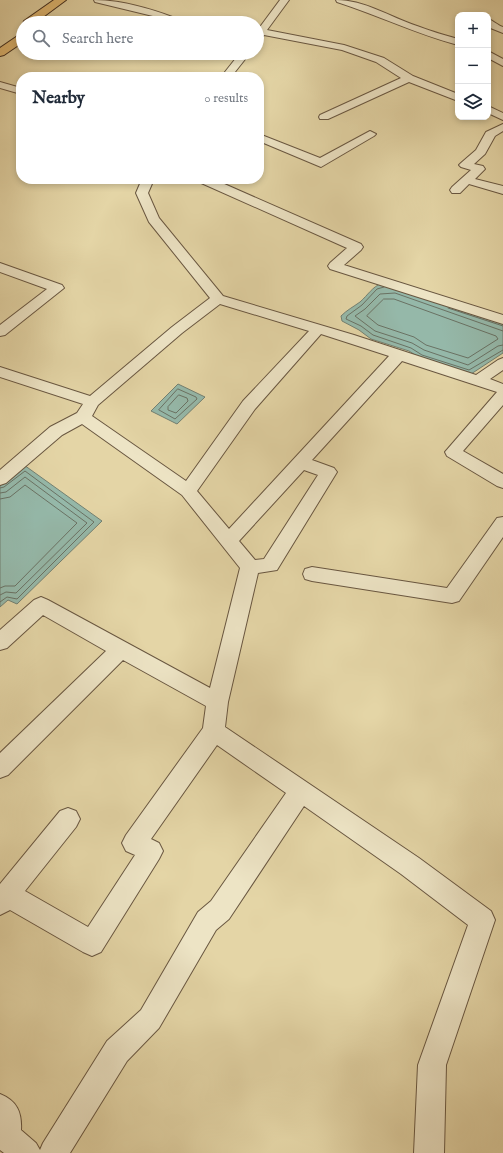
<!DOCTYPE html>
<html lang="en">
<head>
<meta charset="utf-8">
<style>
  :root { --surface:#fff; --page:#f6f6f7; --text:#1f2937; --muted:#747a83; --line:#e0e1e3 }
  body { margin:0; font-family:"IM FELL English",serif; background:var(--page); color:var(--text) }
  .controls { position:absolute; right:12px; top:12px; display:grid; overflow:hidden; border-radius:8px; box-shadow:0 2px 6px #0003 }
  .controls button { width:36px; height:36px; display:grid; place-items:center; padding:0; border:0; border-bottom:1px solid var(--line); background:var(--surface); color:var(--text); font:20px sans-serif }
  .list { margin:0; padding:0; list-style:none }
  h2 { display:flex; justify-content:space-between; align-items:center; height:52px; margin:0; padding:0 16px; font-size:17px }
  h2 small { font-size:13px; font-weight:400; color:var(--muted) }
  .icon { flex:none; width:22px; height:22px; fill:none; stroke:currentColor; stroke-width:2; stroke-linecap:round; stroke-linejoin:round }
  .map { position:relative; flex:none; width:503px; height:1153px; overflow:hidden }
  .search { position:absolute; background:var(--surface); box-shadow:0 2px 6px #0003; left:16px; top:16px; width:248px; height:44px; display:flex; align-items:center; gap:10px; box-sizing:border-box; padding:0 14px; border-radius:22px; color:var(--muted); font-size:15px }
  .panel { position:absolute; background:var(--surface); box-shadow:0 2px 6px #0003; left:16px; top:72px; width:248px; height:112px; border-radius:16px }
  .map>svg:first-child { display:block }
  .water { fill:#95b8a9; stroke:#738072 }
  .lines { fill:none; stroke-linecap:round; stroke-linejoin:round }
  .shore { stroke:#6a7264; stroke-width:1 }
  .street-casing { stroke:#695741; stroke-width:2 }
  .highway-casing { stroke:#402d1f; stroke-width:2 }
  .street { fill:#ede4c5; fill-rule:evenodd }
  .highway { fill:#e2ba73; fill-rule:evenodd }
</style>
</head>
<body>
<div class="map">
<svg width="503" height="1153" viewBox="0 0 503 1153">
  <rect width="100%" height="100%" fill="#e4d5a6"/>
  <filter id="stains"><feTurbulence type="fractalNoise" baseFrequency=".005" numOctaves="4"/><feColorMatrix values="0 0 0 0 .2 0 0 0 0 .09 0 0 0 0 .02 0 0 0 .5 -.17"/></filter>
  <radialGradient id="worn" r=".72"><stop offset=".6" stop-color="#630" stop-opacity="0"/><stop offset="1" stop-color="#630" stop-opacity=".3"/></radialGradient>
  <path class="water" d="M 382,283 L 503,323 L 503,353 L 471,374 L 420,358 L 409,351 L 371,339 L 359,330 L 342,321 L 341,316 C 347,310 353,307 360,302 C 368,295 372,287 382,283 Z
    M 178,384 L 205,397 L 177,424 L 151,411 Z
    M 24,465 L 102,521 L 17,604 L 8,600 L 0,607 L 0,486 Z"/>
  <g class="lines">
    <path class="shore" d="M 384,287 L 377,289 L 362,305 L 347,316 L 346,319 L 361,326 L 373,335 L 411,348 L 422,355 L 469,370 L 503,350
      M 384,299 L 394,299 L 496,336 L 498,339 L 468,358 L 426,345 L 414,337 L 378,325 L 367,316 Z
      M 448,308 L 503,326
      M 503,331 L 395,293 L 380,294 L 365,309 L 355,316 L 375,331 L 412,343 L 424,350 L 468,365 L 498,346 L 503,345
      M 178,389 L 196,397 L 197,399 L 175,419 L 159,410 Z
      M 179,395 L 187,398 L 188,401 L 176,413 L 168,410 L 168,407 Z
      M 0,488 L 4,487 L 25,471 L 94,522 L 17,599 L 7,597 L 0,602
      M 0,493 L 6,492 L 25,477 L 87,523 L 16,593 L 6,592 L 0,595
      M 0,499 L 10,497 L 25,485 L 77,523 L 15,586 L 5,586 L 0,588"/>
    <defs>
      <path id="street" d="M 94,0 C 124,0 155,10 183,21 L 185,23 L 172,23 L 157,17 L 95,2 Z
        M 280,0 L 289,0 L 267,30 L 344,45 L 384,58 L 413,76 L 458,94 L 458,101 L 409,82 L 328,119 L 320,119 L 319,117 L 320,115 L 401,78 L 376,62 L 342,50 L 264,35 L 260,40 L 257,41 L 257,31 Z
        M 336,0 C 365,0 390,17 417,26 C 430,31 444,35 458,39 L 458,45 C 416,34 378,15 337,2 Z
        M 202,18 L 214,21 L 216,23 L 192,23 Z
        M 488,19 C 494,21 497,25 503,27 L 503,33 L 488,27 Z
        M 488,51 L 503,59 L 503,66 L 488,58 Z
        M 240,53 L 250,53 L 231,77 L 221,77 Z
        M 0,82 L 21,88 L 21,94 L 0,88 Z
        M 488,106 L 503,113 L 503,120 L 488,113 Z
        M 503,124 L 503,131 L 495,136 L 485,154 L 474,164 L 483,166 L 485,169 L 475,179 L 503,186 L 503,194 L 469,184 L 460,193 L 452,193 L 450,190 L 452,187 L 471,170 L 461,167 L 459,165 L 461,163 L 476,150 L 486,132 Z
        M 370,131 L 376,134 L 374,136 L 321,167 L 259,141 L 259,134 L 320,158 Z
        M 142,179 L 154,179 L 148,193 L 159,218 L 223,296 L 354,335 L 476,375 L 498,360 L 503,358 L 503,370 L 490,379 L 503,384 L 503,405 L 463,451 L 503,474 L 503,488 L 497,486 L 447,456 L 445,452 L 497,392 L 402,361 L 312,460 L 334,468 L 337,472 L 277,570 L 258,573 L 228,702 L 225,727 L 419,858 L 491,911 L 495,920 L 446,1065 L 444,1153 L 414,1153 L 418,1065 L 468,925 L 401,874 L 304,806 L 229,919 L 216,930 L 159,1028 L 127,1061 L 70,1153 L 4,1153 L 0,1150 L 0,1094 C 17,1101 22,1112 21,1130 L 36,1143 L 40,1150 L 43,1143 L 107,1041 L 141,1010 L 198,912 L 211,901 L 286,793 L 217,745 L 151,839 L 159,843 L 163,851 L 159,859 L 101,952 L 92,956 L 83,952 L 10,910 L 0,915 L 0,884 L 60,811 L 68,808 L 76,811 L 80,819 L 76,827 L 25,891 L 88,927 L 135,855 L 126,851 L 122,843 L 126,835 L 203,728 L 206,706 L 123,660 L 8,775 L 0,778 L 0,753 L 106,651 L 43,615 L 7,648 L 0,650 L 0,630 L 34,600 L 41,597 L 48,600 L 210,688 L 240,568 L 182,495 L 82,424 L 62,435 L 6,483 L 0,485 L 0,470 L 50,427 L 77,413 L 83,404 L 0,377 L 0,367 L 90,396 L 172,327 L 210,298 L 149,222 L 136,193 ZM 220,304 L 309,331 L 243,401 L 186,481 L 92,416 L 98,405 L 182,333 ZM 321,334 L 389,356 L 229,529 L 197,491 L 255,409 ZM 304,470 L 318,475 L 264,559 L 255,560 L 239,541 Z
        M 197,179 L 213,179 L 361,244 L 363,247 L 361,250 L 344,265 L 503,315 L 503,324 L 330,269 L 328,266 L 330,263 L 347,248 L 199,182 Z
        M 0,263 L 62,285 L 64,288 L 5,335 L 0,336 L 0,325 L 47,289 L 0,272 Z
        M 503,517 L 503,537 L 459,601 L 452,603 L 312,581 L 305,579 L 303,574 L 305,569 L 312,567 L 447,588 L 497,518 Z"/>
      <path id="highway" d="M 54,0 L 66,0 L 35,23 L 23,24 L 24,21 Z
        M 23,34 L 23,42 L 4,55 L 0,56 L 0,48 L 19,35 Z"/>
    </defs>
    <use href="#street" class="street-casing"/>
    <use href="#highway" class="highway-casing"/>
    <use href="#street" class="street"/>
    <use href="#highway" class="highway"/>
  </g>
  <rect width="100%" height="100%" filter="url(#stains)"/>
  <rect width="100%" height="100%" fill="url(#worn)"/>
</svg>
<div class="controls">
<button>+</button>
<button>−</button>
<button><svg class="icon" aria-label="layers" viewBox="0 0 24 24"><path d="M12 4l9 5-9 5-9-5zM3 14l9 5 9-5"/></svg></button>
</div>
<div class="search"><svg class="icon" aria-label="search" viewBox="0 0 24 24"><circle cx="10" cy="10" r="6"/><path d="M15 15l6 6"/></svg>Search here</div>
<section class="panel">
<h2>Nearby<small>0 results</small></h2>
<ul class="list">
</ul>
</section>
</div>
</body>
</html>
